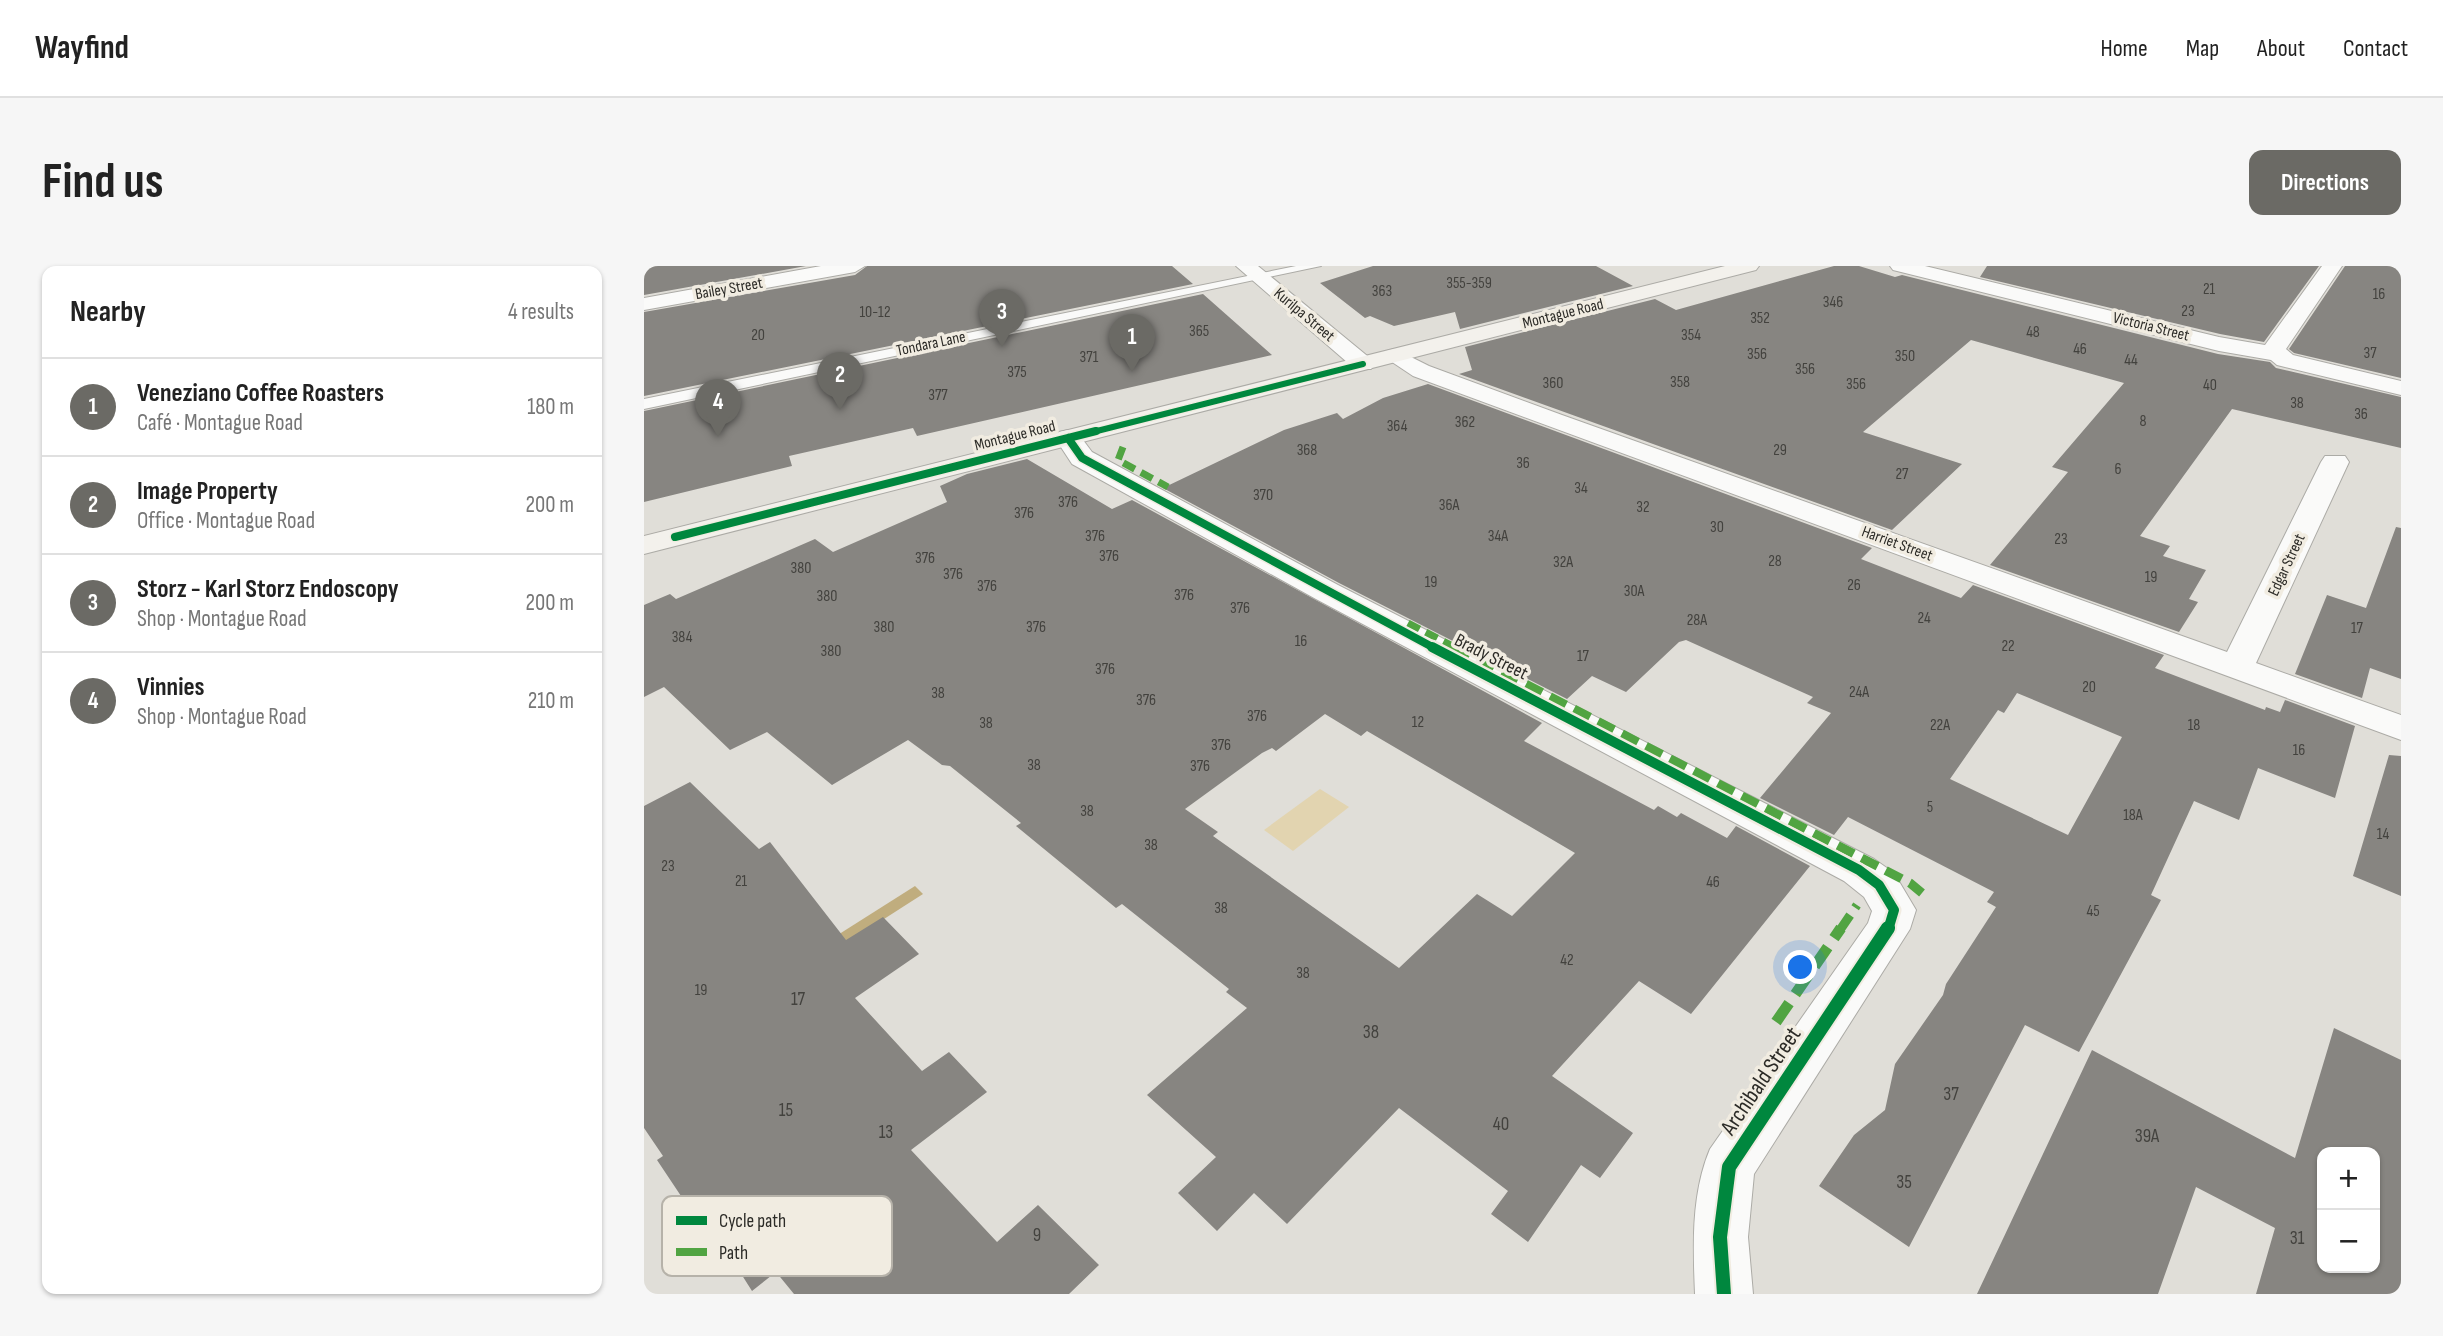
<!DOCTYPE html>
<html lang="en">
<head>
<meta charset="utf-8">
<style>
  :root { --surface:#fff; --page:#f6f6f6; --text:#222; --muted:#767676; --line:#e0e0e0; --accent:#6b6a65 }
  body { margin:0; font-family:"Sofia Sans Condensed",sans-serif; background:var(--page); color:var(--text) }
  .controls { position:absolute; right:21px; bottom:21px; display:grid; overflow:hidden; border-radius:14px; box-shadow:0 2px 5px #0004 }
  .controls button { width:63px; height:63px; display:grid; place-items:center; padding:0; border:0; border-bottom:2px solid var(--line); background:var(--surface); color:var(--text); font:35px sans-serif }
  .you { position:absolute; left:1157px; top:702px; width:24px; height:24px; margin:-18px; border:5px solid #fff; border-radius:50%; background:#1a73e8; box-shadow:0 0 0 10px #1a73e833 }
  .badge { display:grid; place-items:center; width:46px; height:46px; border-radius:50%; background:var(--accent); color:#fff; font-size:23px; font-weight:700 }
  .pin { position:absolute; translate:-50% -58px; filter:drop-shadow(0 2px 4px #0008) }
  .pin::after { content:''; position:absolute; top:37px; width:24px; height:21px; background:inherit; clip-path:polygon(0 0,100% 0,50% 100%) }
  .list { margin:0; padding:0; list-style:none }
  h2 { display:flex; justify-content:space-between; align-items:center; height:91px; margin:0; padding:0 28px; font-size:30px }
  h2 small { font-size:23px; font-weight:400; color:var(--muted) }
  .list li { display:grid; grid-template-columns:46px 1fr auto; gap:21px; align-items:center; box-sizing:border-box; height:98px; padding:0 28px; border-top:2px solid var(--line) }
  .list b { display:block; font-size:26px; white-space:nowrap }
  .list p { margin:0; font-size:23px; white-space:nowrap; color:var(--muted) }
  .list em { font-size:23px; font-style:normal; color:var(--muted) }
  .map { position:relative; flex:none; width:1757px; height:1028px; overflow:hidden; border-radius:14px }
  header { display:flex; align-items:center; gap:42px; box-sizing:border-box; height:98px; padding:0 35px; background:var(--surface); border-bottom:2px solid var(--line) }
  header strong { font-size:33px }
  nav { display:flex; gap:38px; margin-inline-start:auto; font-size:24px }
  .intro { display:flex; align-items:center; justify-content:space-between; box-sizing:border-box; height:168px; padding:0 42px }
  h1 { margin:0; font-size:49px }
  .button { padding:18px 32px; border-radius:14px; background:var(--accent); color:#fff; font-size:24px; font-weight:700 }
  main { display:flex; gap:42px; padding:0 42px }
  aside { flex:1; background:var(--surface); border-radius:14px; box-shadow:0 2px 5px #0004 }
  .map>svg:first-child { display:block }
  .green { fill:#e2d4b0 }
  .water { fill:#c0ad7e }
  .building { fill:#878581; fill-rule:evenodd }
  .lines { fill:none; stroke-linecap:round; stroke-linejoin:round }
  .lane-casing { stroke:#acaba6; stroke-width:2 }
  .street-casing { stroke:#acaba6; stroke-width:2 }
  .secondary-casing { stroke:#acaba6; stroke-width:2 }
  .lane { fill:#fafaf9; fill-rule:evenodd }
  .street { fill:#fafaf9; fill-rule:evenodd }
  .secondary { fill:#f3f1ec; fill-rule:evenodd }
  .quiet-far2 { stroke:#51a442; stroke-width:7; stroke-dasharray:13 7; stroke-linecap:butt }
  .quiet-far1 { stroke:#51a442; stroke-width:9; stroke-dasharray:18 9; stroke-linecap:butt }
  .quiet { stroke:#51a442; stroke-width:11; stroke-dasharray:23 11; stroke-linecap:butt }
  .cycleway-far3-casing { stroke:#f1ece1; stroke-width:9 }
  .cycleway-far2-casing { stroke:#f1ece1; stroke-width:11 }
  .cycleway-far1-casing { stroke:#f1ece1; stroke-width:15 }
  .cycleway-casing { stroke:#f1ece1; stroke-width:18 }
  .cycleway-far3 { stroke:#00873e; stroke-width:6 }
  .cycleway-far2 { stroke:#00873e; stroke-width:8 }
  .cycleway-far1 { stroke:#00873e; stroke-width:10 }
  .cycleway { stroke:#00873e; stroke-width:14 }
  .labels { text-anchor:middle; dominant-baseline:central; stroke-width:7; stroke-linejoin:round; paint-order:stroke }
  .number-label { font-size:16px; fill:#43423e }
  .far-street-label { font-size:16px; fill:#2c2b27; stroke:#f1ece1 }
  .street-label { font-size:19px; fill:#2c2b27; stroke:#f1ece1 }
  .near-number-label { font-size:19px; fill:#43423e }
  .near-street-label { font-size:23px; fill:#2c2b27; stroke:#f1ece1 }
  .key { fill:#f1ece1; stroke:#b6b2a9; stroke-width:2 }
  .key-label { font-size:19px; fill:#2c2b27 }
</style>
</head>
<body>
<header>
<strong>Wayfind</strong>
<nav><a>Home</a><a>Map</a><a>About</a><a>Contact</a></nav>
</header>
<div class="intro"><h1>Find us</h1><a class="button">Directions</a></div>
<main>
<aside>
<h2>Nearby<small>4 results</small></h2>
<ul class="list">
<li><span class="badge">1</span><div><b>Veneziano Coffee Roasters</b><p>Café · Montague Road</p></div><em>180 m</em></li>
<li><span class="badge">2</span><div><b>Image Property</b><p>Office · Montague Road</p></div><em>200 m</em></li>
<li><span class="badge">3</span><div><b>Storz - Karl Storz Endoscopy</b><p>Shop · Montague Road</p></div><em>200 m</em></li>
<li><span class="badge">4</span><div><b>Vinnies</b><p>Shop · Montague Road</p></div><em>210 m</em></li>
</ul>
</aside>
<div class="map">
<svg width="1757" height="1028" viewBox="0 0 1757 1028">
  <rect width="100%" height="100%" fill="#e0ded8"/>
  <path class="green" d="M 676,523 L 705,541 L 649,585 L 620,564 Z"/>
  <path class="water" d="M 271,620 L 279,628 L 137,719 L 129,710 Z"/>
  <path class="building" d="M 0,0 L 162,0 L 0,29 Z
    M 223,0 L 528,0 L 549,18 L 0,130 L 0,46 L 211,9 Z
    M 729,0 L 952,0 L 989,20 L 816,63 L 811,46 L 750,60 L 726,50 L 721,52 L 676,17 Z
    M 1190,0 L 1215,0 L 1251,11 L 1258,9 L 1574,88 L 1626,96 L 1632,102 L 1757,131 L 1757,182 L 1588,143 L 1496,270 L 1526,280 L 1519,290 L 1562,304 L 1545,333 L 1554,336 L 1535,366 L 1346,299 L 1424,206 L 1408,201 L 1480,117 L 1327,74 L 1219,166 L 1318,198 L 1248,264 L 815,108 L 828,104 L 821,81 L 1011,33 L 1032,44 Z
    M 1343,0 L 1675,0 L 1620,76 L 1576,68 L 1336,11 Z
    M 1701,0 L 1757,0 L 1757,112 L 1650,87 L 1645,83 Z
    M 559,28 L 628,89 L 273,170 L 269,162 L 145,190 L 148,200 L 0,236 L 0,145 Z
    M 784,118 L 1228,282 L 1217,293 L 1317,332 L 1329,319 L 1520,389 L 1511,402 L 1621,444 L 1622,441 L 1636,446 L 1641,434 L 1711,460 L 1691,532 L 1614,502 L 1595,554 L 1550,535 L 1507,629 L 1517,634 L 1435,786 L 1381,759 L 1265,981 L 1175,920 L 1210,869 L 1241,844 L 1251,798 L 1299,729 L 1302,718 L 1352,641 L 1343,636 L 1350,626 L 1204,551 L 1190,569 L 1116,532 L 1187,447 L 1163,437 L 1169,431 L 1042,374 L 1035,376 L 982,426 L 948,410 L 923,433 L 695,317 L 519,222 L 640,164 L 693,147 L 699,153 L 739,132 ZM 1373,427 L 1478,471 L 1424,569 L 1306,513 L 1354,444 L 1360,447 Z
    M 383,193 L 468,243 L 488,234 L 898,457 L 880,475 L 1010,544 L 1014,540 L 1033,551 L 1037,547 L 1083,572 L 1092,560 L 1166,600 L 1047,748 L 995,715 L 908,810 L 989,867 L 956,912 L 937,899 L 884,976 L 847,948 L 864,925 L 755,842 L 643,958 L 610,927 L 573,965 L 534,927 L 572,891 L 503,829 L 603,742 L 582,726 L 585,723 L 478,638 L 472,642 L 372,560 L 377,557 L 306,500 L 298,499 L 264,474 L 188,519 L 123,466 L 86,484 L 20,421 L 0,431 L 0,339 L 26,328 L 32,333 L 171,273 L 189,286 L 303,236 L 296,220 L 323,208 ZM 681,448 L 717,470 L 723,465 L 931,587 L 868,650 L 833,628 L 755,702 L 569,570 L 574,566 L 541,543 L 618,487 L 628,482 L 632,485 Z
    M 1752,261 L 1757,262 L 1757,413 L 1726,402 L 1718,432 L 1651,408 L 1683,329 L 1722,342 Z
    M 1745,489 L 1757,490 L 1757,630 L 1709,610 Z
    M 46,516 L 115,583 L 126,576 L 202,674 L 239,651 L 275,688 L 211,732 L 278,805 L 305,786 L 343,826 L 267,884 L 353,976 L 394,939 L 455,999 L 425,1028 L 150,1028 L 132,1006 L 108,1025 L 58,946 L 51,951 L 13,894 L 19,890 L 0,862 L 0,540 Z
    M 1690,762 L 1757,794 L 1757,1028 L 1612,1028 L 1631,962 L 1552,921 L 1514,1028 L 1333,1028 L 1448,784 L 1651,892 ZM 1678,886 L 1731,886 L 1731,1002 L 1678,1002 Z"/>
  <g class="lines">
    <defs>
      <path id="lane" d="M 652,0 L 677,0 L 0,143 L 0,133 Z"/>
      <path id="street" d="M 177,0 L 221,0 L 211,6 L 0,44 L 0,32 Z
        M 592,0 L 614,0 L 727,93 L 731,98 L 727,103 L 711,103 Z
        M 1246,0 L 1281,0 L 1575,71 L 1621,79 L 1678,0 L 1698,0 L 1642,83 L 1649,89 L 1757,115 L 1757,129 L 1633,99 L 1627,94 L 1575,85 L 1249,4 Z
        M 751,83 L 785,100 L 918,149 L 1583,386 L 1677,196 L 1681,190 L 1701,190 L 1705,196 L 1612,397 L 1757,449 L 1757,474 L 769,110 L 739,90 L 743,85 Z
        M 424,164 L 433,166 L 448,186 L 694,319 L 1230,593 L 1250,607 L 1272,644 L 1266,663 L 1110,908 L 1104,971 L 1109,1028 L 1051,1028 C 1049,980 1047,928 1066,883 L 1224,657 L 1228,645 L 1220,631 L 1200,615 L 672,333 L 428,198 L 411,172 L 415,166 Z"/>
      <path id="secondary" d="M 1081,0 L 1115,0 L 1112,4 L 0,288 L 0,270 Z"/>
    </defs>
    <use href="#lane" class="lane-casing"/>
    <use href="#street" class="street-casing"/>
    <use href="#secondary" class="secondary-casing"/>
    <use href="#lane" class="lane"/>
    <use href="#street" class="street"/>
    <use href="#secondary" class="secondary"/>
    <path class="quiet-far2" d="M 479,181 L 474,194 L 524,221
      M 764,357 L 814,383"/>
    <path class="quiet-far1" d="M 810,381 L 1266,617 L 1278,627
      M 1196,664 L 1213,639"/>
    <path class="quiet" d="M 1132,756 L 1197,662"/>
    <defs>
      <path id="cycleway-far3" d="M 445,167 L 719,98"/>
      <path id="cycleway-far2" d="M 424,172 L 438,192 L 792,383
        M 31,271 L 452,165"/>
      <path id="cycleway-far1" d="M 788,381 L 1215,604 L 1235,619 L 1250,644 L 1244,664"/>
      <path id="cycleway" d="M 1080,1028 L 1076,971 L 1085,901 L 1244,662"/>
    </defs>
    <use href="#cycleway-far3" class="cycleway-far3-casing"/>
    <use href="#cycleway-far2" class="cycleway-far2-casing"/>
    <use href="#cycleway-far1" class="cycleway-far1-casing"/>
    <use href="#cycleway" class="cycleway-casing"/>
    <use href="#cycleway-far3" class="cycleway-far3"/>
    <use href="#cycleway-far2" class="cycleway-far2"/>
    <use href="#cycleway-far1" class="cycleway-far1"/>
    <use href="#cycleway" class="cycleway"/>
  </g>
  <g class="labels">
    <g class="number-label">
      <text x="825" y="17">355-359</text>
      <text x="1565" y="23">21</text>
      <text x="738" y="25">363</text>
      <text x="1735" y="28">16</text>
      <text x="1189" y="36">346</text>
      <text x="1544" y="45">23</text>
      <text x="231" y="46">10-12</text>
      <text x="1116" y="52">352</text>
      <text x="555" y="65">365</text>
      <text x="1389" y="66">48</text>
      <text x="114" y="69">20</text>
      <text x="1047" y="69">354</text>
      <text x="1436" y="83">46</text>
      <text x="1726" y="87">37</text>
      <text x="1113" y="88">356</text>
      <text x="1261" y="90">350</text>
      <text x="445" y="91">371</text>
      <text x="1487" y="94">44</text>
      <text x="1161" y="103">356</text>
      <text x="373" y="106">375</text>
      <text x="1036" y="116">358</text>
      <text x="909" y="117">360</text>
      <text x="1212" y="118">356</text>
      <text x="1566" y="119">40</text>
      <text x="294" y="129">377</text>
      <text x="1653" y="137">38</text>
      <text x="1717" y="148">36</text>
      <text x="1499" y="155">8</text>
      <text x="821" y="156">362</text>
      <text x="753" y="160">364</text>
      <text x="663" y="184">368</text>
      <text x="1136" y="184">29</text>
      <text x="879" y="197">36</text>
      <text x="1474" y="203">6</text>
      <text x="1258" y="208">27</text>
      <text x="937" y="222">34</text>
      <text x="619" y="229">370</text>
      <text x="424" y="236">376</text>
      <text x="805" y="239">36A</text>
      <text x="999" y="241">32</text>
      <text x="380" y="247">376</text>
      <text x="1073" y="261">30</text>
      <text x="451" y="270">376</text>
      <text x="854" y="270">34A</text>
      <text x="1417" y="273">23</text>
      <text x="465" y="290">376</text>
      <text x="281" y="292">376</text>
      <text x="1131" y="295">28</text>
      <text x="919" y="296">32A</text>
      <text x="157" y="302">380</text>
      <text x="309" y="308">376</text>
      <text x="1507" y="311">19</text>
      <text x="787" y="316">19</text>
      <text x="1210" y="319">26</text>
      <text x="343" y="320">376</text>
      <text x="990" y="325">30A</text>
      <text x="540" y="329">376</text>
      <text x="183" y="330">380</text>
      <text x="596" y="342">376</text>
      <text x="1280" y="352">24</text>
      <text x="1053" y="354">28A</text>
      <text x="240" y="361">380</text>
      <text x="392" y="361">376</text>
      <text x="1713" y="362">17</text>
      <text x="38" y="371">384</text>
      <text x="657" y="375">16</text>
      <text x="1364" y="380">22</text>
      <text x="187" y="385">380</text>
      <text x="939" y="390">17</text>
      <text x="461" y="403">376</text>
      <text x="1445" y="421">20</text>
      <text x="1215" y="426">24A</text>
      <text x="294" y="427">38</text>
      <text x="502" y="434">376</text>
      <text x="613" y="450">376</text>
      <text x="774" y="456">12</text>
      <text x="342" y="457">38</text>
      <text x="1296" y="459">22A</text>
      <text x="1550" y="459">18</text>
      <text x="577" y="479">376</text>
      <text x="1655" y="484">16</text>
      <text x="390" y="499">38</text>
      <text x="556" y="500">376</text>
      <text x="1286" y="541">5</text>
      <text x="443" y="545">38</text>
      <text x="1489" y="549">18A</text>
      <text x="1739" y="568">14</text>
      <text x="507" y="579">38</text>
      <text x="24" y="600">23</text>
      <text x="97" y="615">21</text>
      <text x="1069" y="616">46</text>
      <text x="577" y="642">38</text>
      <text x="1449" y="645">45</text>
      <text x="923" y="694">42</text>
      <text x="659" y="707">38</text>
      <text x="57" y="724">19</text>
    </g>
    <g class="far-street-label">
      <text transform="translate(85 23) rotate(-10)">Bailey Street</text>
      <text transform="translate(919 48) rotate(-14)">Montague Road</text>
      <text transform="translate(660 49) rotate(40)">Kurilpa Street</text>
      <text transform="translate(1507 61) rotate(14)">Victoria Street</text>
      <text transform="translate(287 78) rotate(-12)">Tondara Lane</text>
      <text transform="translate(371 170) rotate(-14)">Montague Road</text>
      <text transform="translate(1253 278) rotate(20)">Harriet Street</text>
      <text transform="translate(1643 299) rotate(-65)">Edgar Street</text>
    </g>
    <g class="street-label">
      <text transform="translate(847 391) rotate(27)">Brady Street</text>
    </g>
    <g class="near-number-label">
      <text x="154" y="733">17</text>
      <text x="727" y="766">38</text>
      <text x="1307" y="828">37</text>
      <text x="142" y="844">15</text>
      <text x="857" y="858">40</text>
      <text x="242" y="866">13</text>
      <text x="1503" y="870">39A</text>
      <text x="1260" y="916">35</text>
      <text x="393" y="969">9</text>
      <text x="1653" y="972">31</text>
    </g>
    <g class="near-street-label">
      <text transform="translate(1117 815) rotate(-56)">Archibald Street</text>
    </g>
  </g>
  <rect x="18" y="930" width="230" height="80" rx="10" class="key"/>
  <rect x="32" y="950" width="31" height="9" fill="#00873e"/>
  <rect x="32" y="982" width="31" height="8" fill="#51a442"/>
  <g class="key-label">
    <text x="75" y="961">Cycle path</text>
    <text x="75" y="993">Path</text>
  </g>
</svg>
<div class="controls">
<button>+</button>
<button>−</button>
</div>
<div class="you"></div>
<div class="pin badge" style="left:488px;top:106px">1</div>
<div class="pin badge" style="left:196px;top:144px">2</div>
<div class="pin badge" style="left:358px;top:81px">3</div>
<div class="pin badge" style="left:74px;top:171px">4</div>
</div>
</main>
</body>
</html>
